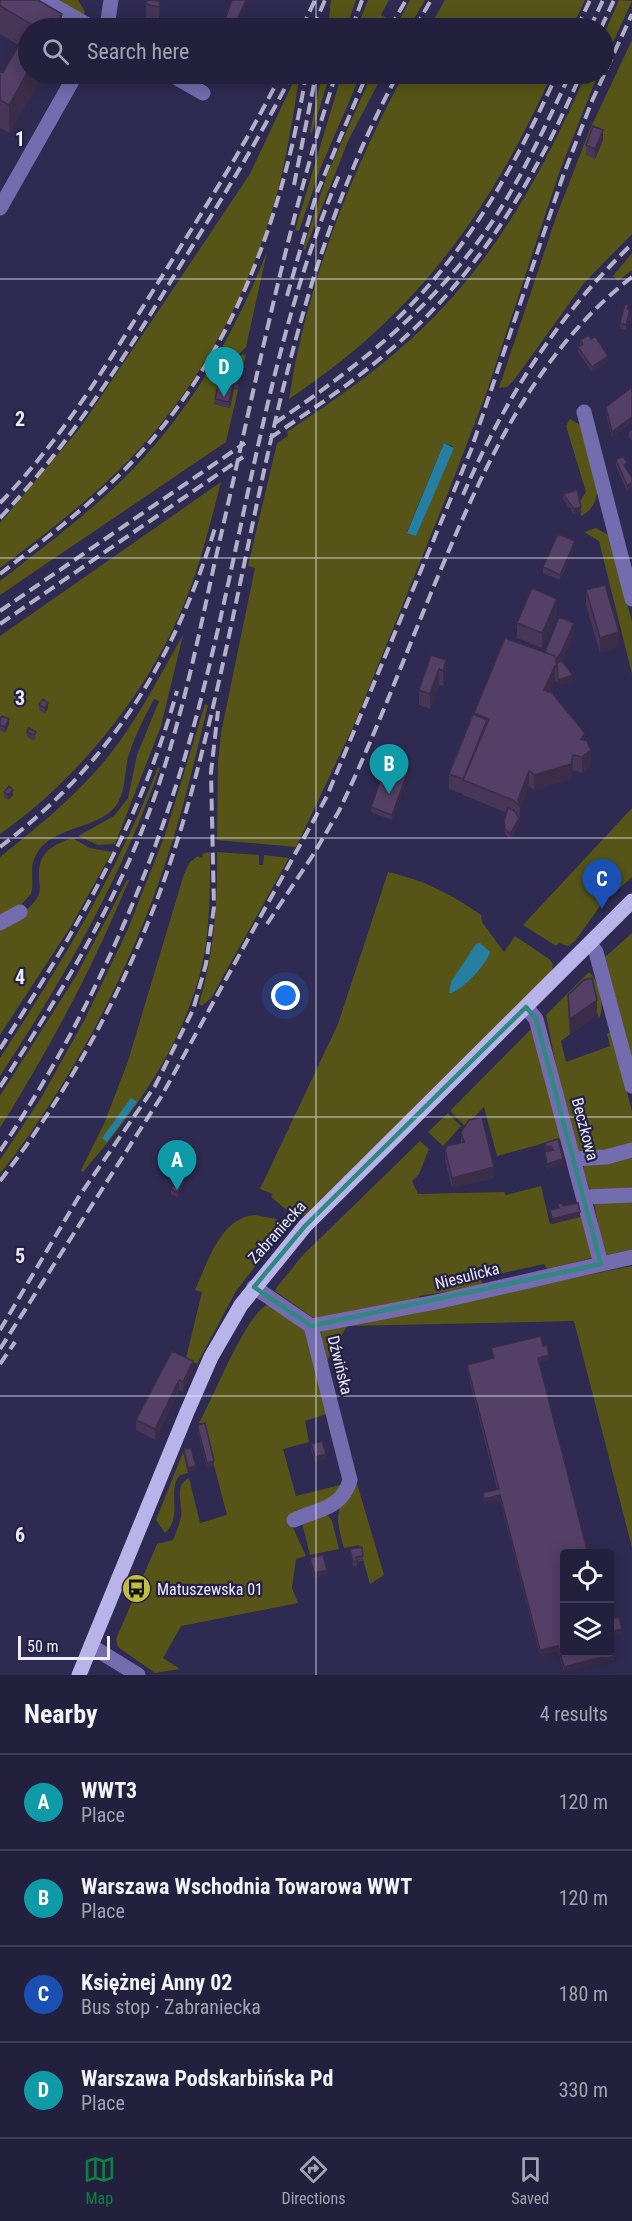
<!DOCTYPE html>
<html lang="en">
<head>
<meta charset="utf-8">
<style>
  :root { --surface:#23203d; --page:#2f2d48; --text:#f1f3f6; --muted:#a3a3b0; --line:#403e57; --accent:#0b8043 }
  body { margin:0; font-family:"Roboto Condensed",sans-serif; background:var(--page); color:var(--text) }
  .controls { position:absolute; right:18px; bottom:18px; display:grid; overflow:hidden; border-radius:6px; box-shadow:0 3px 15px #0003 }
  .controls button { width:54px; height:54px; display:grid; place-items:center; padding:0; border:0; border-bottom:2px solid var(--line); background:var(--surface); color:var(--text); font:30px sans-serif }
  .scale { position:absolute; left:18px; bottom:15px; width:92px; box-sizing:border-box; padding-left:6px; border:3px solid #ededfc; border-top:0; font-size:16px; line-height:21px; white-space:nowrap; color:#ededfc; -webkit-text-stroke:4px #252045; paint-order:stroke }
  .you { position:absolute; left:286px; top:996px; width:21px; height:21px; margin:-15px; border:4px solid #fff; border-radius:50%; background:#1a73e8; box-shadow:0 0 0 9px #1a73e833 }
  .badge { display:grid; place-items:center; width:39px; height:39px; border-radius:50%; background:var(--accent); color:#fff; font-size:20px; font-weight:700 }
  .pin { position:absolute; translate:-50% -50px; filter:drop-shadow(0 2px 3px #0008) }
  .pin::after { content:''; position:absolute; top:32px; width:21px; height:18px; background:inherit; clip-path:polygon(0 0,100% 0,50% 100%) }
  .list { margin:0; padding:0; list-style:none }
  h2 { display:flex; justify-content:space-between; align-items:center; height:78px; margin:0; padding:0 24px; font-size:26px }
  h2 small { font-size:20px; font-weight:400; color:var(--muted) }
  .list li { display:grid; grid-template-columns:39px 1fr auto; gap:18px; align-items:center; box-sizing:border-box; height:96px; padding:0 24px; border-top:2px solid var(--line) }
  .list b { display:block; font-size:22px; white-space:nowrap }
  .list p { margin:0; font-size:20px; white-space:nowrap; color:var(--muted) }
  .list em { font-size:20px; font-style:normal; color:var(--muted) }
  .icon { flex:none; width:33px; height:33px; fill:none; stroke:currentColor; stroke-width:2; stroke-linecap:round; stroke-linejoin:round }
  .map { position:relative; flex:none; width:632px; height:1675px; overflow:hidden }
  .search { position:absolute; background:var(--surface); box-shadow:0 3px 15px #0003; left:18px; right:18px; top:18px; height:66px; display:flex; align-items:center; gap:15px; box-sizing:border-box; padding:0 21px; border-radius:33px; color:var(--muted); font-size:22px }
  .sheet { height:462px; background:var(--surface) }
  nav { display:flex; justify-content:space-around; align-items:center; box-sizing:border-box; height:84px; border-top:2px solid var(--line); background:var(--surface); font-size:16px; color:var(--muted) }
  nav a { display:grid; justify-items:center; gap:3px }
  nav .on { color:var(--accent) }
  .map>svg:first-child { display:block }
  .green { fill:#565517; fill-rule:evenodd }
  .water { fill:#247fa2 }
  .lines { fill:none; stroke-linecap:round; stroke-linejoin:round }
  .minor { stroke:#736cae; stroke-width:15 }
  .major { stroke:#b8b4ea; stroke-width:15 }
  .rail { stroke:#b2b0c7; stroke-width:4; stroke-dasharray:12 6; stroke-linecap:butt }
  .wall { fill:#483658 }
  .shaded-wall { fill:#3b2c47 }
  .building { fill:#543f66; stroke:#3b2c47; stroke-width:1.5 }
  .marked { fill:none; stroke:#308883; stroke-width:4.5; stroke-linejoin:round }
  .grid { fill:none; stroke:#ededfc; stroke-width:1.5; stroke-opacity:0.55 }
  .labels { text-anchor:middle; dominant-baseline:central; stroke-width:4.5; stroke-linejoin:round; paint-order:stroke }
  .street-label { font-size:16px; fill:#ededfc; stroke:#252045 }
  .poi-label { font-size:16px; fill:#ededfc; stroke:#252045; text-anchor:start }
  .grid-label { font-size:20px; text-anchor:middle; font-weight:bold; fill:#ededfc; stroke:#252045; stroke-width:4.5; stroke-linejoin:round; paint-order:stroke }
</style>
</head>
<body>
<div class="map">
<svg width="632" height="1675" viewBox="0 0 632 1675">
  <rect width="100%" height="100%" fill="#2f2a51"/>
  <path class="green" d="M 55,0 L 78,0 L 85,12 L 83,16 Z
    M 331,0 L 356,0 L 346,28 L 328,28 Z
    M 368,0 L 389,0 L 381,15 L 390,20 L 385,28 L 357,28 Z
    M 410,0 L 425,0 L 409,28 L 395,28 Z
    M 445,0 L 585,0 L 572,28 L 429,28 Z
    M 619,0 L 632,1 L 604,62 L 604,34 Z
    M 632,40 L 632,234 L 584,283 L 514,380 L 507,387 L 499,388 L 556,217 L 590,129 Z
    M 297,74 L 300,74 C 295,102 291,131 285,159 C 263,268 207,380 129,460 C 90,500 45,534 0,568 L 0,523 L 80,428 L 250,174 Z
    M 322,74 L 330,74 L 312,133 L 310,132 Z
    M 342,74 L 361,74 L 321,167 L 299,231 L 295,230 Z
    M 372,74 L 383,74 L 348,141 L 305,250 L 303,249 L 327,175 Z
    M 404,74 L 552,74 C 489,213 418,313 289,399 C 307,284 349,176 404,74 Z
    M 586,74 L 598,74 L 559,173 L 487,391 L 450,488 L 353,727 L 296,847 L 217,840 L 218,763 L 221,733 L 255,568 L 248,566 L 277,443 L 288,436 L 287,432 C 330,403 373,374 411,339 C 493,265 543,172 586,74 ZM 444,443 L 453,446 L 416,536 L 407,532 Z
    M 267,252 L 246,347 L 228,366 L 223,381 L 220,381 L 214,404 L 230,408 L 234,389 L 238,390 L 226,442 L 0,595 L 0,581 C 47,544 95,509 136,466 C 194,405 236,330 267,252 Z
    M 632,253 L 632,270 L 618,281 L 613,276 Z
    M 242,354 L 246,355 L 240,376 L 227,373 Z
    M 570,419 L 580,425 C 588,451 614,499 581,516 L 579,503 L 586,492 L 566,426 Z
    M 221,482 C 210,525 199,569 182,609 C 145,696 77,780 0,834 L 0,636 Z
    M 596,528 L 610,536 L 632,622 L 632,674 L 599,541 L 584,532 Z
    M 183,635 L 161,726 L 115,844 L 98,845 L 78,836 L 114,816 L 128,798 L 137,755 L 159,701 L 154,699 C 145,716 133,739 128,758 C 124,774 126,793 115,807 C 95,830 53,826 37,853 C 28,867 35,880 31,894 L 19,907 L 0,917 L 0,857 C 34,830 67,803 96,771 C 130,734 158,679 183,635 Z
    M 205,704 L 208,705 C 195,758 183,812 165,864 C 128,975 72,1082 0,1174 L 0,1160 L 41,1098 L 85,1019 L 128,929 L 165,835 Z
    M 158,767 L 160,768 C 119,882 66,975 0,1076 L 0,1058 C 61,964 118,871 158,767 Z
    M 632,808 L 632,877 L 600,906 L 575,941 L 568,946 L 559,943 L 556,946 L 523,925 Z
    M 72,838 L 90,848 L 112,852 L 71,926 L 0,1035 L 0,926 C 12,919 29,911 37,898 C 42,890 39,884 39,876 C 38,852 53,845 72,838 Z
    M 210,852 C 210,883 210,914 206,944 C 192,1033 140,1106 83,1172 L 81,1170 L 104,1124 L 128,1061 L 184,874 L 190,862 L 198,856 L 200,858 L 203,857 L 202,854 Z
    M 217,852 L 259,855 L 259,865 L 263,865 L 264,855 L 289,858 L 211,998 L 202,1006 L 199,1004 C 214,953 218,905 217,852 Z
    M 388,872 C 424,880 451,894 481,915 L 482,922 L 504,952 L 515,936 L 549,959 L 553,964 L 552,971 L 305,1215 L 295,1217 L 271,1197 L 273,1194 L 260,1189 L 338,1024 Z
    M 127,880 L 129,880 C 93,967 50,1048 0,1128 L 0,1096 L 76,976 Z
    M 632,933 L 632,1059 L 605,957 Z
    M 589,972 C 600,982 605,1005 599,1019 L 592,994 L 568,1010 L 570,1034 L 561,1041 L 566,1062 L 610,1046 L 607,1034 L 612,1031 L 632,1112 L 632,1146 L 579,1154 L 560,1086 L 546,1015 Z
    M 534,1026 L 563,1138 L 497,1156 L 484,1107 L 465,1126 L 450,1111 Z
    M 448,1113 L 461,1126 L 443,1146 L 428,1132 Z
    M 420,1141 L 429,1149 L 419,1174 L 412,1181 L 418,1194 L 504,1192 L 506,1195 L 541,1186 L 550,1224 L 584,1216 L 595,1257 L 547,1269 L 544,1264 L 480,1278 L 484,1286 L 419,1296 L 420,1301 L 315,1319 L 275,1291 L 277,1287 L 302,1256 Z
    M 632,1154 L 632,1192 L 596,1192 L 589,1188 L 583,1168 L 586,1164 Z
    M 632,1200 L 632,1249 L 604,1256 L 594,1202 Z
    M 255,1215 L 276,1219 L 284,1229 L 236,1291 L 197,1364 L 186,1358 L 202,1292 L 195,1290 C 208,1262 220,1218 255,1215 Z
    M 632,1266 L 632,1548 L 574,1321 L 347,1326 L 327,1361 L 321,1334 L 323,1329 Z
    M 268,1304 L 302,1327 L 313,1343 L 330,1410 L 326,1414 L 305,1421 L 309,1442 L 283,1449 L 296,1496 L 344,1484 L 339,1462 L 344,1468 L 345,1485 L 333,1500 L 288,1517 L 306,1556 L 296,1559 L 292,1588 L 298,1603 L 181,1626 L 163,1658 L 180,1669 L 155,1673 L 118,1647 L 116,1639 L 157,1544 L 173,1540 C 176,1533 179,1525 181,1517 C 183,1503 173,1486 189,1478 L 200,1523 L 227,1515 L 203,1423 L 199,1423 C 214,1397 244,1317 268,1304 Z
    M 183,1452 L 188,1473 L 180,1475 C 166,1491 184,1516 165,1533 L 156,1520 Z
    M 355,1477 L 384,1575 L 370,1584 L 359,1545 L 344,1548 C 333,1510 338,1512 355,1477 Z
    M 326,1513 L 332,1521 L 339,1549 L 310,1555 L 302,1523 Z"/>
  <path class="water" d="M 444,443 L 454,448 L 416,536 L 407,533 Z
    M 480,943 L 490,952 C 487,964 459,994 449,993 L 451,982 L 476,944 Z
    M 131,1098 L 137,1102 L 107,1142 L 102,1138 Z"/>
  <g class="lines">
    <path class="minor" d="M 44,0 L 93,28
      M 103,28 L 108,20 L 111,0
      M 170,74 L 203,93
      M 0,208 L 76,74
      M 584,412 L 632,599
      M 0,923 L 20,912
      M 590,944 L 596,952 L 632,1086
      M 526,1007 L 536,1019 L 601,1264
      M 574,1159 L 606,1157 L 632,1150
      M 585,1197 L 632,1195
      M 254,1287 L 311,1326 L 350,1480 C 342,1509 318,1509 294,1520
      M 311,1326 L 436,1302 L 632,1257
      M 91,1646 L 138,1675"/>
    <path class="major" d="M 79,1675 L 187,1412 L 211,1357 L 241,1305 L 305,1226 L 632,901"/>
    <path class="rail" d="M 302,28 L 315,0
      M 313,28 L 325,0
      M 352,28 L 362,0
      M 390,28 L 406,0
      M 415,28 L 431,0
      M 577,28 L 590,0
      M 590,28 L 603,0
      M 601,28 L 614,0
      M 294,185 L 316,74
      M 287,296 L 316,195 L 367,74
      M 397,319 C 470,248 516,164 557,74
      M 275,423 C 359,366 437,305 494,219 C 524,173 547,123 570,74
      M 270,438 C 310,411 351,384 388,352 C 478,277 535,179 581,74
      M 463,495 C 504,400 557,316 632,244
      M 0,503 C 67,434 115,351 166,270 C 206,206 248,141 281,74
      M 0,518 C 72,442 126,355 180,266 C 219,203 259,140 292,74
      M 0,574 C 45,539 92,504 132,462 C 233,355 283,217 306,74
      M 0,611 L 245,443
      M 0,624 L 243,457
      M 0,847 C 111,763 175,659 215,528
      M 267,924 L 313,855 L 339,811 C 373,740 401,666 431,593 C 479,478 530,356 632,277
      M 0,1049 C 74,933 140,824 177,691
      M 0,1087 C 58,997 114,908 151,807 C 180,727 197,644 215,561 C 253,398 284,233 336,74
      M 0,1151 C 96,1008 164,850 205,683 C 248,513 271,335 340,173
      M 0,1181 C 82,1074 145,952 183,822 C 256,573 272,305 398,74
      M 0,1330 L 78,1198 L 155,1086 L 193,1010 L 206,964 L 214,907 L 211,772 L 218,711
      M 0,1349 L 161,1097 L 327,796 L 471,450 L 563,176 L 592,101 L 632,14
      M 0,1364 L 15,1342"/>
  </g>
  <path class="wall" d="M 0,0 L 38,0 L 28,74 L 44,74 L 9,133 L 0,128 L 0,71 L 3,72 L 18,45 L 0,34 Z
    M 232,0 L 235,28 L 226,28 L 224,27 L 224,22 Z
    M 160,1 L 159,22 L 146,20 L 146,4 Z
    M 603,140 L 595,159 L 586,155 L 586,145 Z
    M 629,309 L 630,315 L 626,330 L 620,328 L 620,323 Z
    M 580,340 L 608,361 L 592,372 L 578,352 L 578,347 L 580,346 Z
    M 226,378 L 240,378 L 238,389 L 234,388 L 229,408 L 215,404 L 215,399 Z
    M 632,387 L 612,438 L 606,412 L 606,407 Z
    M 632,430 L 632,441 L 629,438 L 629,432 Z
    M 616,460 L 627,469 L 632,478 L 632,488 L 627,491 L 616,465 Z
    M 563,494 L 581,512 L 574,514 L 563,499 Z
    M 575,546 L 560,580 L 543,573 L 543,567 Z
    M 586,590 L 619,647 L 600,653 L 586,605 Z
    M 557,614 L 542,648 L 517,638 L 517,623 Z
    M 574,633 L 562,662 L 572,679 L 571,682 L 558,685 L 557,681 L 557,682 L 555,681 L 550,691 L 585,741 L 591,765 L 582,773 L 573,770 L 571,779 L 534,790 L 529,786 L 520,810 L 519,825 L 510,839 L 505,834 L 504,825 L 504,820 L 507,813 L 463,795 L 463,793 L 463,794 L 449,789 L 449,774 L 474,713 L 545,652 Z
    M 431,655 L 446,675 L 443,686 L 439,685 L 430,709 L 419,705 L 419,690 Z
    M 39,705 L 48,708 L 45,713 L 39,710 Z
    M 0,720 L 9,724 L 5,733 L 0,730 Z
    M 27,732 L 36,737 L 34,741 L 27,737 Z
    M 408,776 L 392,820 L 371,812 L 371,807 Z
    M 4,792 L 13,795 L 8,800 L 4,797 Z
    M 568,995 L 597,1015 L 570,1034 L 568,1010 Z
    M 461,1132 L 494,1178 L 452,1188 L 445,1160 L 445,1150 L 461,1142 Z
    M 558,1139 L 563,1164 L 547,1169 L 545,1157 L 545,1152 L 546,1152 L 545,1143 Z
    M 184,1187 L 178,1198 L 171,1194 L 171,1189 Z
    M 543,1346 L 549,1360 L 539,1362 L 564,1653 L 609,1619 L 622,1634 L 610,1637 L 614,1659 L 564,1672 L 558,1651 L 540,1655 L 500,1500 L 484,1504 L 483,1493 L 497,1489 L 467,1370 L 467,1365 L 493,1358 L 491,1348 Z
    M 172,1351 L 193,1371 L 183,1392 L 179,1390 L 155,1440 L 136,1430 L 136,1420 Z
    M 198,1428 L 214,1466 L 207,1468 L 198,1433 Z
    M 311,1444 L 326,1459 L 315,1462 L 311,1449 Z
    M 184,1449 L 196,1472 L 188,1473 L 184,1454 Z
    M 350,1549 L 363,1556 L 363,1561 L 357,1562 L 357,1566 L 353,1567 L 350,1554 Z
    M 310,1558 L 327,1575 L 314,1578 L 310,1563 Z"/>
  <path class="shaded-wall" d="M 246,0 L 248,0 L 235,28 L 234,28 Z
    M 160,1 L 160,16 L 159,22 L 159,7 Z
    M 62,14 L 62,28 L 53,28 Z
    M 28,71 L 28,74 L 44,74 L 9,133 L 9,105 Z
    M 603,130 L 603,140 L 595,159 L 595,149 Z
    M 630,310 L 630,315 L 626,330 L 626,325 Z
    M 608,356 L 608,361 L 592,372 L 592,367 Z
    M 234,383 L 234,388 L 229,408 L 229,402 Z
    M 632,417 L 632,422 L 612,438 L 612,432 Z
    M 632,483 L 632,488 L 627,491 L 627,485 Z
    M 581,507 L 581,512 L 574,514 L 574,509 Z
    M 575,541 L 575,546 L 560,580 L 560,575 Z
    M 557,599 L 557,614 L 542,648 L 542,633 Z
    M 574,623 L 574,633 L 561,664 L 557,668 L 556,659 Z
    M 619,632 L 619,647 L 600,653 L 600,638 Z
    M 446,660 L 446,675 L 443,686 L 443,671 Z
    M 555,666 L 555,681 L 548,697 L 544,690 Z
    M 439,669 L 439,685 L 430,709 L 430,694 Z
    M 572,674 L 571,682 L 558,685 L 558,680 Z
    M 48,703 L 48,708 L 45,713 L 45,708 Z
    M 9,719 L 9,724 L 5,733 L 5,727 Z
    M 487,720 L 487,735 L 463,780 L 463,794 L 463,779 Z
    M 591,750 L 591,765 L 582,773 L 582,757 Z
    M 573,755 L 573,770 L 571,779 L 534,790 L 534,775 Z
    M 408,771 L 408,776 L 392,820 L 392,815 Z
    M 529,771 L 529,786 L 520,810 L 518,800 Z
    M 13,790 L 13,795 L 8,800 L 8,795 Z
    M 519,819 L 519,825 L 510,839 L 510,834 Z
    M 597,1000 L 597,1015 L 570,1034 L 570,1019 Z
    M 551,1146 L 551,1151 L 546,1152 L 546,1147 Z
    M 563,1159 L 563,1164 L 547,1169 L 547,1164 Z
    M 494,1167 L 494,1178 L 452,1188 L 452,1178 Z
    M 184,1182 L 184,1187 L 178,1198 L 178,1193 Z
    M 580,1212 L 580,1217 L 552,1224 L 552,1219 Z
    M 549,1355 L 549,1360 L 538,1363 L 538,1358 Z
    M 193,1361 L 193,1371 L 183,1392 L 183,1382 Z
    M 179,1380 L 179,1390 L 155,1440 L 155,1429 Z
    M 326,1454 L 326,1459 L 315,1462 L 315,1457 Z
    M 214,1461 L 214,1466 L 207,1468 L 207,1463 Z
    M 196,1466 L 196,1472 L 188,1473 L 188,1468 Z
    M 500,1495 L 500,1500 L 484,1504 L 484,1499 Z
    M 327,1570 L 327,1575 L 314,1578 L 314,1573 Z
    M 622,1629 L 622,1634 L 609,1638 L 609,1632 Z
    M 558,1646 L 558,1651 L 540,1655 L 540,1650 Z
    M 614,1654 L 614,1659 L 564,1672 L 564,1667 Z"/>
  <path class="building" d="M 0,0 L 38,0 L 62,14 L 53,28 L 28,28 L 28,71 L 9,105 L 0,100 L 0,71 L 3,72 L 31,24 L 0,6 Z
    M 147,0 L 160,1 L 159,7 L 146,4 Z
    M 232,0 L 246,0 L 234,27 L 224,22 Z
    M 134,19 L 151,28 L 134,28 L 130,27 Z
    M 593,126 L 603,130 L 595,149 L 586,145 Z
    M 625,304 L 629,305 L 627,309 L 630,310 L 626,325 L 620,323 Z
    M 589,335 L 591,339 L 595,336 L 608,356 L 592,367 L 578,347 L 583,344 L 580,340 Z
    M 228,370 L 240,373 L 238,384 L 234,383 L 229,402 L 215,399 L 220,377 L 226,378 Z
    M 632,387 L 632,417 L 612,432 L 606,407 Z
    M 623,456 L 627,463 L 624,465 L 632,478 L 632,483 L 627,485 L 616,460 Z
    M 577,490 L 581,507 L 574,509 L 563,494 Z
    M 558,534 L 575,541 L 560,575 L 543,567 Z
    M 605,585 L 619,632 L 600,638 L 586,590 Z
    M 532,588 L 557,599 L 542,633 L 517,623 Z
    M 559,617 L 574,623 L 561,653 L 556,659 L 555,656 L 545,652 Z
    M 505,638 L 555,656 L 557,667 L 555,666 L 544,690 L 549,692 L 548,688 L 585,733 L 581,739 L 587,741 L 591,750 L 582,757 L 573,755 L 571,764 L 534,775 L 529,771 L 518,800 L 520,807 L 515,801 L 463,780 L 489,719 L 474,713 Z
    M 431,655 L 446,660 L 443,671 L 439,669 L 430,694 L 419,690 Z
    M 561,660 L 572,674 L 571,676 L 558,680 L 557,664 Z
    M 43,699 L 48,703 L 45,708 L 39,705 Z
    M 473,714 L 487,720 L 463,779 L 449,774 Z
    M 2,716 L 9,719 L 5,727 L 0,725 L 0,720 Z
    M 29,728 L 36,732 L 34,735 L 27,732 Z
    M 386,764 L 408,771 L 392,815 L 371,807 Z
    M 9,786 L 13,790 L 8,795 L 4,792 Z
    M 508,808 L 515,811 L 519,819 L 510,834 L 505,829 L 504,820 Z
    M 592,978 L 597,1000 L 570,1019 L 568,995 L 584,980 Z
    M 482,1117 L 494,1167 L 452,1178 L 445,1150 L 447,1146 L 464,1142 L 461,1132 L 469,1120 Z
    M 558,1139 L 563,1159 L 547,1164 L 545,1152 L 553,1150 L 551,1146 L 546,1147 L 545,1143 Z
    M 177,1178 L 184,1182 L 178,1193 L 171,1189 Z
    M 562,1203 L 563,1206 L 578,1203 L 580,1212 L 552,1219 L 550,1210 L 559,1208 L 558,1204 Z
    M 541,1336 L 543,1346 L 547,1345 L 549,1355 L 538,1358 L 588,1554 L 564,1554 L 564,1653 L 609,1653 L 609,1636 L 614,1654 L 564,1667 L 558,1646 L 540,1650 L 500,1495 L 484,1499 L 483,1493 L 499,1489 L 467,1365 L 494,1358 L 491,1348 Z
    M 172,1351 L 193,1361 L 183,1382 L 179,1380 L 155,1429 L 136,1420 Z
    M 205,1423 L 214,1461 L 207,1463 L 198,1428 L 198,1425 Z
    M 322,1441 L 326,1454 L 315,1457 L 311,1444 Z
    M 191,1448 L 196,1466 L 188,1468 L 184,1449 Z
    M 362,1547 L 363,1556 L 356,1557 L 357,1561 L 353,1562 L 350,1549 Z
    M 323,1555 L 327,1570 L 314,1573 L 310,1558 Z
    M 619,1617 L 622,1629 L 609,1632 L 609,1619 Z"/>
  <path class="marked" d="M 526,1007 L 536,1019 L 601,1264 L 311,1326 L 254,1287 L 305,1226 Z"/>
  <path class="grid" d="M 316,0 L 316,28M 316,74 L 316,1675M 0,279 L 632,279M 0,558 L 632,558M 0,838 L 632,838M 0,1117 L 632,1117M 0,1396 L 632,1396"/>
  <defs>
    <symbol id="bus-disc" viewBox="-11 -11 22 22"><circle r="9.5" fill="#c0be40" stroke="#252045"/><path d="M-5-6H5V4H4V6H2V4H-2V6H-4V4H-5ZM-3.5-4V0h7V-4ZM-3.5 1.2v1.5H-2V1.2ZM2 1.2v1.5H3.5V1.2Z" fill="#111"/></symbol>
  </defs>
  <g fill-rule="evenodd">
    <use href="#bus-disc" x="120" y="1572" width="33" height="33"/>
  </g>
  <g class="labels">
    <g class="street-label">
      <text transform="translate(585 1129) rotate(75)">Beczkowa</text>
      <text transform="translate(277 1232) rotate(-48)">Zabraniecka</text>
      <text transform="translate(467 1276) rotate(-14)">Niesulicka</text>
      <text transform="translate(340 1365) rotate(76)">Dźwińska</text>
    </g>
    <g class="poi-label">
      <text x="157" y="1589">Matuszewska 01</text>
    </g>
  </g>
  <g class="grid-label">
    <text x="20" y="146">1</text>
    <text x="20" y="426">2</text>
    <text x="20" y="705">3</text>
    <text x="20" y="984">4</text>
    <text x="20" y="1263">5</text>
    <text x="20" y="1542">6</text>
  </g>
</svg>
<div class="controls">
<button><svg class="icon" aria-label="locate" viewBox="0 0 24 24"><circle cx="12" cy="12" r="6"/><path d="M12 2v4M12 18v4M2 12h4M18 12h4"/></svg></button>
<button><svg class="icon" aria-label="layers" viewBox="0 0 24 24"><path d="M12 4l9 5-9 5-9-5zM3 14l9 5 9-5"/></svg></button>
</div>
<div class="scale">50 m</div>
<div class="you"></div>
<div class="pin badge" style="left:177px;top:1190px;background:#0f9aa8">A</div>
<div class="pin badge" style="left:389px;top:794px;background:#0f9aa8">B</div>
<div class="pin badge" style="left:602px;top:909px;background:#1a4fb4">C</div>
<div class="pin badge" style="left:224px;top:397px;background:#0f9aa8">D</div>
<div class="search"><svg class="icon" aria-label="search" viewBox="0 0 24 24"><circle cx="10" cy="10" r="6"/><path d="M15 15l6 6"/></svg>Search here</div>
</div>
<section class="sheet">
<h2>Nearby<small>4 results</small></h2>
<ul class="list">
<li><span class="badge" style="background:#0f9aa8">A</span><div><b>WWT3</b><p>Place</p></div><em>120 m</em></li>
<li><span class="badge" style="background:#0f9aa8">B</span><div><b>Warszawa Wschodnia Towarowa WWT</b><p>Place</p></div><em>120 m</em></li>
<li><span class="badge" style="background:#1a4fb4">C</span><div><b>Księżnej Anny 02</b><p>Bus stop · Zabraniecka</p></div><em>180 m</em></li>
<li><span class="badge" style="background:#0f9aa8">D</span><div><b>Warszawa Podskarbińska Pd</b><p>Place</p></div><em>330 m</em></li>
</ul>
</section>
<nav>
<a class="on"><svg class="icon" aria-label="map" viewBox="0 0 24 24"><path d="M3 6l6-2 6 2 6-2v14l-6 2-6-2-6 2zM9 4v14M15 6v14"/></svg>Map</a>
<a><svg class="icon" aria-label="directions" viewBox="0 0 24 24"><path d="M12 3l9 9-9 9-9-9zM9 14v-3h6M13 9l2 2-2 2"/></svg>Directions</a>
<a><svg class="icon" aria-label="saved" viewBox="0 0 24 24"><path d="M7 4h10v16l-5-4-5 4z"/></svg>Saved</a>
</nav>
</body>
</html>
